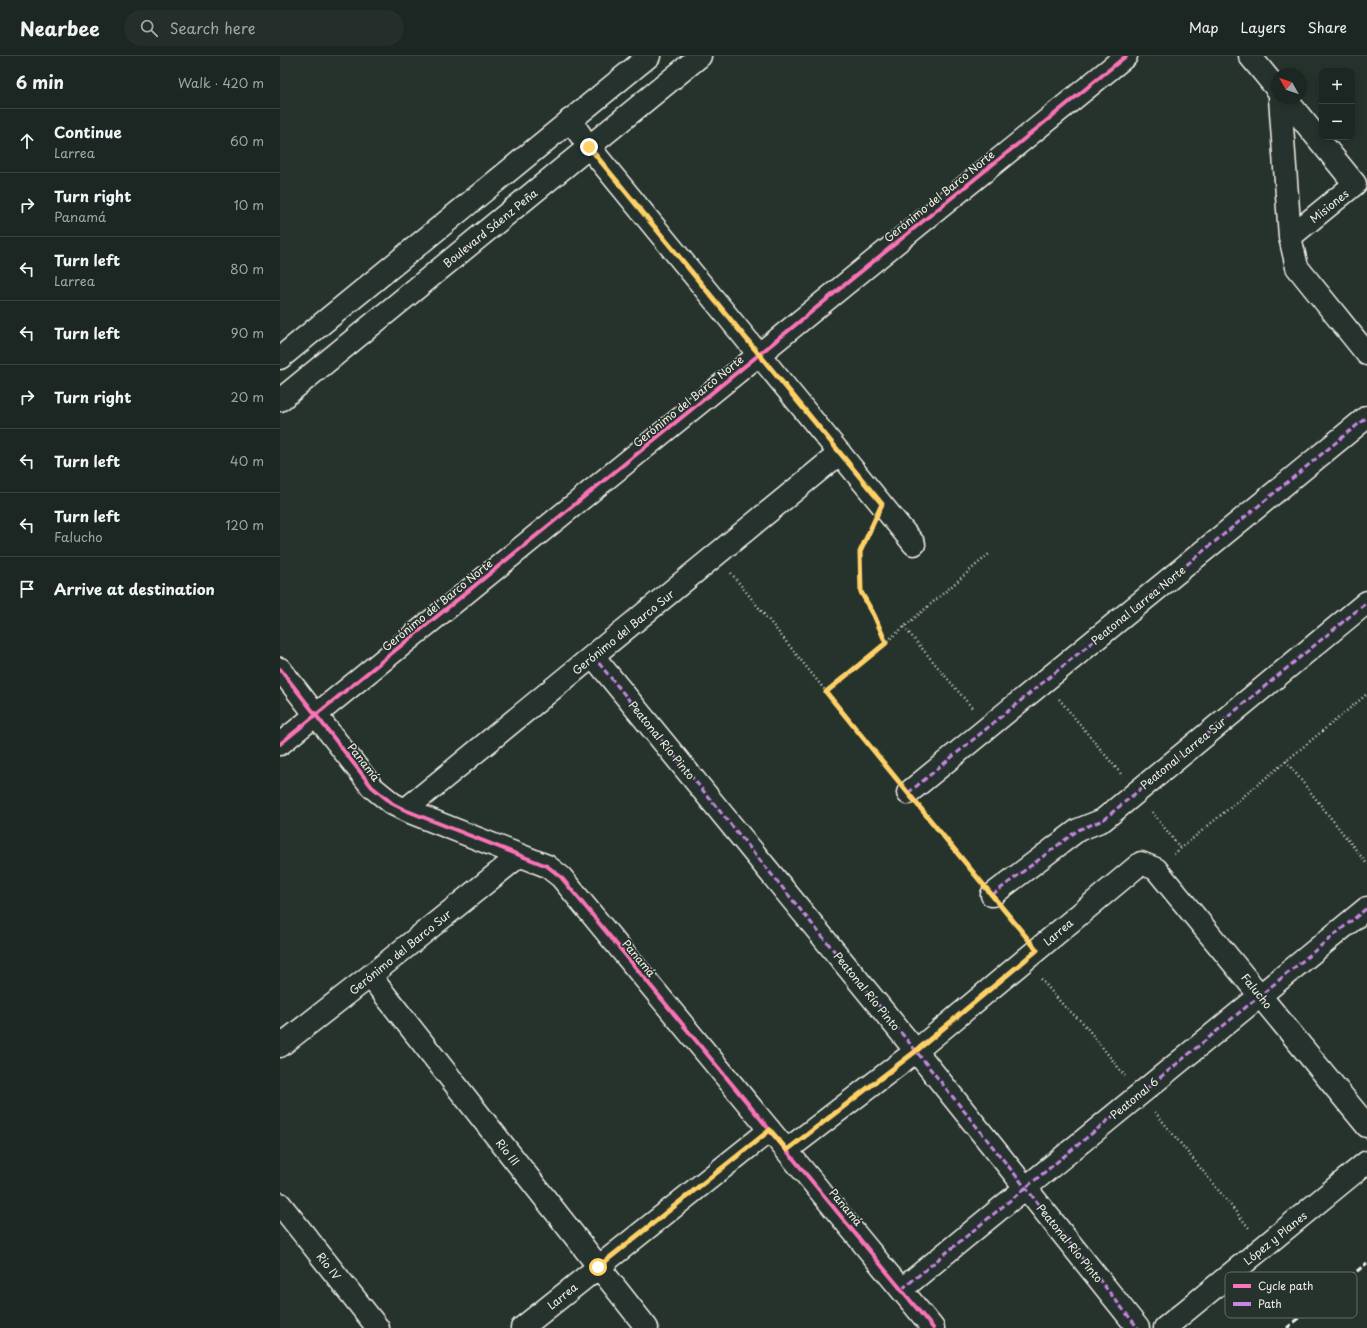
<!DOCTYPE html>
<html lang="en">
<head>
<meta charset="utf-8">
<style>
  :root { --surface:#1c2622; --page:#252e2a; --text:#f1f3f6; --muted:#a0a5a5; --line:#3a4340 }
  body { margin:0; font-family:"Playpen Sans",sans-serif; background:var(--page); color:var(--text) }
  .controls { position:absolute; right:12px; top:12px; display:grid; overflow:hidden; border-radius:8px; box-shadow:0 2px 10px #0003 }
  .controls button { width:36px; height:36px; display:grid; place-items:center; padding:0; border:0; border-bottom:1px solid var(--line); background:var(--surface); color:var(--text); font:20px sans-serif }
  .compass { position:absolute; left:991px; top:12px; width:36px; height:36px; border-radius:50%; background:var(--surface); box-shadow:0 2px 10px #0003; rotate:310deg }
  .stop { position:absolute; width:12px; height:12px; margin:-9px; border:3px solid #ffd166; border-radius:50%; background:#fff }
  .stop.end { background:#ffd166; border-color:#fff; box-shadow:0 1px 4px #0008 }
  .list { margin:0; padding:0; list-style:none }
  h2 { display:flex; justify-content:space-between; align-items:center; height:52px; margin:0; padding:0 16px; font-size:17px }
  h2 small { font-size:13px; font-weight:400; color:var(--muted) }
  .list li { display:grid; grid-template-columns:26px 1fr auto; gap:12px; align-items:center; box-sizing:border-box; height:64px; padding:0 16px; border-top:1px solid var(--line) }
  .list b { display:block; font-size:15px; white-space:nowrap }
  .list p { margin:0; font-size:13px; white-space:nowrap; color:var(--muted) }
  .list em { font-size:13px; font-style:normal; color:var(--muted) }
  .icon { flex:none; width:22px; height:22px; fill:none; stroke:currentColor; stroke-width:2; stroke-linecap:round; stroke-linejoin:round }
  .map { position:relative; flex:none; width:1087px; height:1272px; overflow:hidden }
  header { display:flex; align-items:center; gap:24px; box-sizing:border-box; height:56px; padding:0 20px; background:var(--surface); border-bottom:1px solid var(--line) }
  header strong { font-size:19px }
  nav { display:flex; gap:22px; margin-inline-start:auto; font-size:14px }
  .search { width:280px; height:36px; background:var(--page); display:flex; align-items:center; gap:10px; box-sizing:border-box; padding:0 14px; border-radius:22px; color:var(--muted); font-size:15px }
  main { display:flex }
  aside { flex:1; background:var(--surface) }
  .map>svg:first-child { display:block }
  .lines { fill:none; stroke-linecap:round; stroke-linejoin:round }
  .street-casing { stroke:#f4f1e8; stroke-width:25 }
  .secondary-casing { stroke:#f4f1e8; stroke-width:25 }
  .path { stroke:#f4f1e8; stroke-width:2.5; stroke-dasharray:1 3; stroke-linecap:butt }
  .street { stroke:#26332d; stroke-width:22 }
  .secondary { stroke:#26332d; stroke-width:22 }
  .rail { stroke:#f4f1e8; stroke-width:3; stroke-dasharray:6 3; stroke-linecap:butt }
  .quiet { stroke:#c787e3; stroke-width:3; stroke-dasharray:6 3; stroke-linecap:butt }
  .cycleway-casing { stroke:#26332d; stroke-width:6 }
  .cycleway { stroke:#fb73b8; stroke-width:4 }
  .route { stroke:#ffd166; stroke-width:5 }
  .labels { text-anchor:middle; dominant-baseline:central; stroke-width:3.5; stroke-linejoin:round; paint-order:stroke }
  .street-label { font-size:11px; fill:#f4f1e8; stroke:#26332d }
  .key { fill:#26332d; stroke:#646c65; stroke-width:1 }
  .key-label { font-size:11px; fill:#f4f1e8 }
</style>
</head>
<body>
<header>
<strong>Nearbee</strong>
<div class="search"><svg class="icon" aria-label="search" viewBox="0 0 24 24"><circle cx="10" cy="10" r="6"/><path d="M15 15l6 6"/></svg>Search here</div>
<nav><a>Map</a><a>Layers</a><a>Share</a></nav>
</header>
<main>
<aside>
<h2>6 min<small>Walk · 420 m</small></h2>
<ul class="list">
<li><svg class="icon" aria-label="ahead" viewBox="0 0 24 24"><path d="M12 20V5M6 11l6-6 6 6"/></svg><div><b>Continue</b><p>Larrea</p></div><em>60 m</em></li>
<li><svg class="icon" aria-label="right" viewBox="0 0 24 24"><path d="M7 20v-9h11M14 6l5 5-5 5"/></svg><div><b>Turn right</b><p>Panamá</p></div><em>10 m</em></li>
<li><svg class="icon" aria-label="left" viewBox="0 0 24 24"><path d="M17 20v-9H6M10 6l-5 5 5 5"/></svg><div><b>Turn left</b><p>Larrea</p></div><em>80 m</em></li>
<li><svg class="icon" aria-label="left" viewBox="0 0 24 24"><path d="M17 20v-9H6M10 6l-5 5 5 5"/></svg><div><b>Turn left</b></div><em>90 m</em></li>
<li><svg class="icon" aria-label="right" viewBox="0 0 24 24"><path d="M7 20v-9h11M14 6l5 5-5 5"/></svg><div><b>Turn right</b></div><em>20 m</em></li>
<li><svg class="icon" aria-label="left" viewBox="0 0 24 24"><path d="M17 20v-9H6M10 6l-5 5 5 5"/></svg><div><b>Turn left</b></div><em>40 m</em></li>
<li><svg class="icon" aria-label="left" viewBox="0 0 24 24"><path d="M17 20v-9H6M10 6l-5 5 5 5"/></svg><div><b>Turn left</b><p>Falucho</p></div><em>120 m</em></li>
<li><svg class="icon" aria-label="arrive" viewBox="0 0 24 24"><path d="M6 21V4h12l-3 4 3 4H6"/></svg><div><b>Arrive at destination</b></div></li>
</ul>
</aside>
<div class="map">
<svg width="1087" height="1272" viewBox="0 0 1087 1272">
  <rect width="100%" height="100%" fill="#26332d"/>
  <filter id="ink" filterUnits="userSpaceOnUse"><feTurbulence type="fractalNoise" baseFrequency=".025" numOctaves="2"/><feDisplacementMap in="SourceGraphic" scale="8" xChannelSelector="R" yChannelSelector="G"/><feConvolveMatrix kernelMatrix="1 2 1 2 8 2 1 2 1" color-interpolation-filters="sRGB"/></filter>
  <g filter="url(#ink)">
    <g class="lines">
      <defs>
        <path id="street" d="M 970,0 L 997,33
          M 1000,42 L 1010,181
          M 1005,42 L 1075,128 L 1010,181 L 1017,211 L 1087,298
          M 290,64 L 309,91 L 634,488
          M 313,600 L 636,995 L 858,1272
          M 0,613 L 92,731 L 113,748 L 125,754 L 267,810 L 281,821 L 653,1272
          M 0,688 L 846,0
          M 628,737 L 1087,361
          M 125,754 L 560,397
          M 712,839 L 798,774 L 823,764 L 1087,546
          M 90,920 L 367,1272
          M 0,990 L 90,920 L 239,800
          M 507,1094 L 636,995 L 861,807 L 876,813 L 1087,1070
          M 0,1148 L 98,1272
          M 622,1233 L 1087,852
          M 242,1272 L 490,1074
          M 885,1272 L 1087,1106"/>
        <path id="secondary" d="M 0,302 L 369,0
          M 0,344 L 420,0"/>
      </defs>
      <use href="#street" class="street-casing"/>
      <use href="#secondary" class="secondary-casing"/>
      <path class="path" d="M 591,472 L 580,496 L 581,537 L 594,559 L 606,587
        M 451,517 L 613,719
        M 624,571 L 693,653
        M 546,636 L 624,571 L 709,498
        M 779,643 L 841,718
        M 1006,705 L 1087,808
        M 643,755 L 697,821
        M 872,756 L 901,793
        M 894,798 L 1087,638
        M 727,857 L 742,875
        M 761,923 L 783,949 L 803,967 L 845,1020
        M 875,1056 L 969,1172"/>
      <use href="#street" class="street"/>
      <use href="#secondary" class="secondary"/>
      <path class="rail" d="M 1007,1272 L 1087,1207"/>
      <path class="quiet" d="M 313,600 L 636,995 L 858,1272
        M 628,737 L 1087,361
        M 712,839 L 798,774 L 823,764 L 1087,546
        M 622,1233 L 1087,852"/>
      <defs>
        <path id="cycleway" d="M 0,613 L 92,731 L 113,748 L 125,754 L 267,810 L 281,821 L 653,1272
          M 0,688 L 846,0"/>
      </defs>
      <use href="#cycleway" class="cycleway-casing"/>
      <use href="#cycleway" class="cycleway"/>
    </g>
  </g>
  <g class="lines" filter="url(#ink)">
    <path class="route" d="M 309,91 L 602,448 L 580,496 L 581,536 L 594,559 L 606,587 L 546,636 L 628,737 L 757,894 L 636,995 L 507,1094 L 490,1074 L 318,1211"/>
  </g>
  <g class="labels">
    <g class="street-label">
      <text transform="translate(659 140) rotate(-39)">Gerónimo del Barco Norte</text>
      <text transform="translate(1049 150) rotate(-39)">Misiones</text>
      <text transform="translate(210 172) rotate(-39)">Boulevard Sáenz Peña</text>
      <text transform="translate(408 345) rotate(-39)">Gerónimo del Barco Norte</text>
      <text transform="translate(157 549) rotate(-39)">Gerónimo del Barco Norte</text>
      <text transform="translate(858 549) rotate(-39)">Peatonal Larrea Norte</text>
      <text transform="translate(343 576) rotate(-39)">Gerónimo del Barco Sur</text>
      <text transform="translate(382 684) rotate(51)">Peatonal Río Pinto</text>
      <text transform="translate(903 697) rotate(-39)">Peatonal Larrea Sur</text>
      <text transform="translate(84 706) rotate(52)">Panamá</text>
      <text transform="translate(778 876) rotate(-40)">Larrea</text>
      <text transform="translate(120 896) rotate(-39)">Gerónimo del Barco Sur</text>
      <text transform="translate(359 902) rotate(50)">Panamá</text>
      <text transform="translate(587 935) rotate(51)">Peatonal Río Pinto</text>
      <text transform="translate(977 935) rotate(51)">Falucho</text>
      <text transform="translate(854 1042) rotate(-39)">Peatonal 6</text>
      <text transform="translate(228 1096) rotate(52)">Rio III</text>
      <text transform="translate(566 1151) rotate(50)">Panamá</text>
      <text transform="translate(995 1182) rotate(-39)">López y Planes</text>
      <text transform="translate(790 1187) rotate(51)">Peatonal Río Pinto</text>
      <text transform="translate(49 1210) rotate(52)">Rio IV</text>
      <text transform="translate(282 1240) rotate(-39)">Larrea</text>
    </g>
  </g>
  <rect x="945" y="1216" width="132" height="46" rx="6" class="key"/>
  <rect x="953" y="1228" width="18" height="4" fill="#fb73b8"/>
  <rect x="953" y="1246" width="18" height="4" fill="#c787e3"/>
  <g class="key-label">
    <text x="978" y="1234">Cycle path</text>
    <text x="978" y="1252">Path</text>
  </g>
</svg>
<div class="controls">
<button>+</button>
<button>−</button>
</div>
<svg class="compass" viewBox="-18 -18 36 36"><path d="M0-13l5 13h-10z" fill="#e53935"/><path d="M0 13l5-13h-10z" fill="#a0a5a5"/></svg>
<div class="stop" style="left:318px;top:1211px"></div>
<div class="stop end" style="left:309px;top:91px"></div>
</div>
</main>
</body>
</html>
